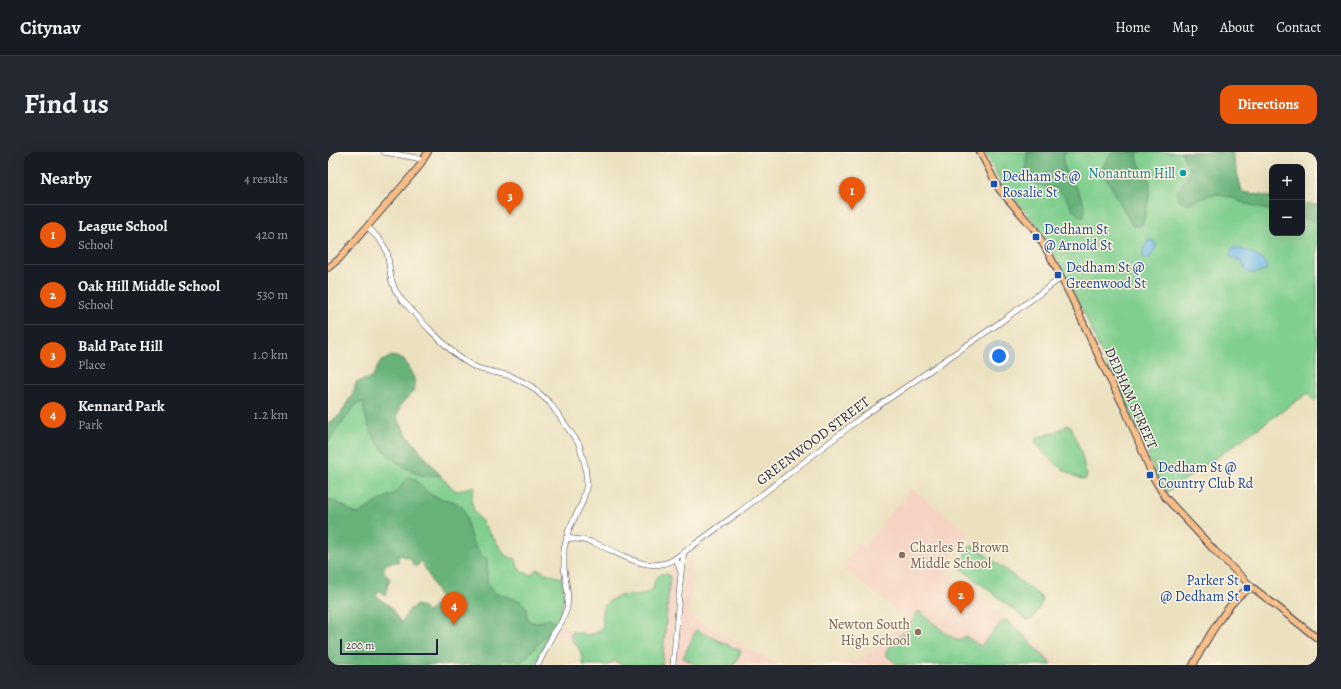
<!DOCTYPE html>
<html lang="en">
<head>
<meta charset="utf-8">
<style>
  :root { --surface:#171b24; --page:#242831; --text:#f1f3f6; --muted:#9ea1a6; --line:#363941; --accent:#ea580c }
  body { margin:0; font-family:Alegreya,serif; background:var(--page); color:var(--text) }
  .controls { position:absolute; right:12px; top:12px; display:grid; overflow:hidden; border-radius:8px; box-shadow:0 4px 16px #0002 }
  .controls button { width:36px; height:36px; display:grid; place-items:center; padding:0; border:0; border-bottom:1px solid var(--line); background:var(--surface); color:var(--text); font:20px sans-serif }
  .scale { position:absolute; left:12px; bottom:10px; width:98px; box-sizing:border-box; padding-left:4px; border:2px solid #22223b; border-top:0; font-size:11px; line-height:14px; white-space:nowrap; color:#22223b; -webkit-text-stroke:3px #fcf5e5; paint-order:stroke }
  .you { position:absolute; left:671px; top:204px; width:14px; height:14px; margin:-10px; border:3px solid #fff; border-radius:50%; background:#1a73e8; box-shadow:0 0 0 6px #1a73e833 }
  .badge { display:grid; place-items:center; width:26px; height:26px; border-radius:50%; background:var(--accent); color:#fff; font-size:13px; font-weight:700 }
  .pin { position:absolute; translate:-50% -33px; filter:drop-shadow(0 1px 2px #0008) }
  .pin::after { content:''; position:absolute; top:21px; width:14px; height:12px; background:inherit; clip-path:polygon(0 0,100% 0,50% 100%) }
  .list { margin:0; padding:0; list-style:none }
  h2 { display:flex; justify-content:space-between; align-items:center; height:52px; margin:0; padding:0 16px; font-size:17px }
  h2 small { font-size:13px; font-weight:400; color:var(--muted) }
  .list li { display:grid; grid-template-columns:26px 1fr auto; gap:12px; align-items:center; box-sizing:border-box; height:60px; padding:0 16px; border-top:1px solid var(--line) }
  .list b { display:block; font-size:15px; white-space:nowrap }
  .list p { margin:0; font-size:13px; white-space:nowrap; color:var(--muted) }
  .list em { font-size:13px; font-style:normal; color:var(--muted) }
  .map { position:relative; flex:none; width:989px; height:513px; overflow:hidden; border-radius:12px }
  header { display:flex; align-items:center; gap:24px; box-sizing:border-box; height:56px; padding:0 20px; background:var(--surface); border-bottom:1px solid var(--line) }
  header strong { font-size:19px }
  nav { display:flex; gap:22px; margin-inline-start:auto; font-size:14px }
  .intro { display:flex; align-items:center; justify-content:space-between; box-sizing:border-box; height:96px; padding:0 24px }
  h1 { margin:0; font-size:28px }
  .button { padding:10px 18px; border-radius:12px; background:var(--accent); color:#fff; font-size:14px; font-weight:700 }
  main { display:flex; gap:24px; padding:0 24px }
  aside { flex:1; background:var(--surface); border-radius:12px; box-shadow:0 4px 16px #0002 }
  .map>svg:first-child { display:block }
  .built { fill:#f5d2c2 }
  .green { fill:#81cf8f; stroke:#527865; fill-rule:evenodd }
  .forest { fill:#68b27a; stroke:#456a5a; fill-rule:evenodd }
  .water { fill:#70bae9; stroke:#496e92 }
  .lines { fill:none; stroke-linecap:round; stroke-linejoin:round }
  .minor-casing { stroke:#403f4f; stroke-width:6 }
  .major-casing { stroke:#403f4f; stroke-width:8 }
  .minor { stroke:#fff; stroke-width:5 }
  .major { stroke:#f7be88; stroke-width:6 }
  .culture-dot { fill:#0f9aa8; stroke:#fcf5e5; stroke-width:1.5 }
  .transit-dot { fill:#1a4fb4; stroke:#fcf5e5; stroke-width:1.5 }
  .education-dot { fill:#8d6e63; stroke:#fcf5e5; stroke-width:1.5 }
  .labels { text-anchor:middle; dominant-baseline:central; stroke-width:3; stroke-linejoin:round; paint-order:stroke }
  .culture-label { font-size:14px; fill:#0d838f; stroke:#fcf5e5; text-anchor:end }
  .transit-label { font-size:14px; fill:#164399; stroke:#fcf5e5; text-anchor:start }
  .street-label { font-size:14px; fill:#22223b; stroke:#fcf5e5 }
  .education-label { font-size:14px; fill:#785e54; stroke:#fcf5e5; text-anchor:start }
</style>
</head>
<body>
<header>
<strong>Citynav</strong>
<nav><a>Home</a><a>Map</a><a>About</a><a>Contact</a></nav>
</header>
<div class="intro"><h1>Find us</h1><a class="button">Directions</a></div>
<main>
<aside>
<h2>Nearby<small>4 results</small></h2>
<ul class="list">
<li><span class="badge">1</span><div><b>League School</b><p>School</p></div><em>420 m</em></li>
<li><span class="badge">2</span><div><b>Oak Hill Middle School</b><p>School</p></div><em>530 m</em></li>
<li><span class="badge">3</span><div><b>Bald Pate Hill</b><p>Place</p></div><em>1.0 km</em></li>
<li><span class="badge">4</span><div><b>Kennard Park</b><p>Park</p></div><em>1.2 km</em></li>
</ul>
</aside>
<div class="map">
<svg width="989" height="513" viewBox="0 0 989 513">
  <rect width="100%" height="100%" fill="#fcf5e5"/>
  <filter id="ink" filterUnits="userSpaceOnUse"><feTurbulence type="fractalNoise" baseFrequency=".025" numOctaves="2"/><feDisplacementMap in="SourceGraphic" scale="8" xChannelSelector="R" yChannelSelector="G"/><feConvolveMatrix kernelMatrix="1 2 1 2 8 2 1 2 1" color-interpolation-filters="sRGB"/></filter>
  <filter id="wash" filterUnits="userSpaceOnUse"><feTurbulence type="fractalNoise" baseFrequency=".012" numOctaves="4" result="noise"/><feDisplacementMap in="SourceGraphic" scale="16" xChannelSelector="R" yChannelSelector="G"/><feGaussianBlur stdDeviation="0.9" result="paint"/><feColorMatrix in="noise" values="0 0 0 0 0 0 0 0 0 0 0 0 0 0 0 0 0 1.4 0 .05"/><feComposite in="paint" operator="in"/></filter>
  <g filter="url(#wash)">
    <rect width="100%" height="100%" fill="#ebe1bf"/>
    <path class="built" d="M 583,336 L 641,381 L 614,418 L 697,481 L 731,513 L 507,513 L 529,508 L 546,499 L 563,484 L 577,465 L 514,415 L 531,391 L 536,395 Z
      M 365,398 L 362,405 L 363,435 L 361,464 L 451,513 L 348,513 L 358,411 L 360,405 Z
      M 345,413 L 348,415 L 350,425 L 341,513 L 330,513 L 342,414 Z
      M 234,471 L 236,474 L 294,513 L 278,513 L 233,483 L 227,482 Z"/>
    <path class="green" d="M 657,0 L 904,0 L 914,40 L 944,45 L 944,81 L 974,81 L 974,51 L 989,53 L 989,247 L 986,249 L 980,241 L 838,341 L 831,330 L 803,262 L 780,216 L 757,163 L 718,88 L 704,67 L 675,34 Z
      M 37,232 L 110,323 C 118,327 120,335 129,339 C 135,339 142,333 147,335 L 143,347 L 146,359 L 176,401 L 178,404 L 188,407 L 190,416 L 202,423 L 210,417 L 217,421 L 234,426 L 236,445 L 232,466 L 223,479 L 207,513 L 0,513 L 0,281 ZM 82,392 L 135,432 L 77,477 L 5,455 Z
      M 740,273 L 743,274 L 753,300 L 759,325 L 757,328 C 738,323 718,305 707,290 L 708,286 L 725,281 Z
      M 645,394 L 649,396 L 713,445 C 716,452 708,461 704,467 L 699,468 L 631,415 L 631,411 L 642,395 Z
      M 333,422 L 339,422 L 342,424 L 334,513 L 295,513 L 286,509 L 281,513 L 255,513 C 254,508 254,501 251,497 C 248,490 241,490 243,480 C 251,479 257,484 264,482 C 283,478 270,462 276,454 C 278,450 285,447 289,445 C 294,442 301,444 307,444 C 314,443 319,441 325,437 L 327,427 Z
      M 591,459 L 619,482 L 631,489 L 637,484 L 653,494 L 676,467 L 692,479 L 700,488 L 724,513 L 569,513 L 557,502 L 567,487 L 577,480 L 582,475 L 585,466 Z
      M 368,478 L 413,499 L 406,513 L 369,513 L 355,506 Z"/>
    <path class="forest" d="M 700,0 L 738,0 C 723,16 766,45 755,66 C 744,61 742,50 735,43 C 726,34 719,36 709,32 C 697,27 696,11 700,0 Z
      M 785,0 L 811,0 L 809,2 C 810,17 819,19 822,31 C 824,36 816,70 813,74 L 805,74 L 803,71 L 776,22 C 773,12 779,7 785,0 Z
      M 853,0 L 904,0 L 914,40 L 944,45 L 944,59 L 915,51 L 905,46 L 890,42 L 882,43 L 859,52 C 853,50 848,48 849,41 L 863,20 Z
      M 974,51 L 989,53 L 989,70 L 974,66 Z
      M 64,204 L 76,207 L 86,226 L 87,238 L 73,252 L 69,265 L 78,282 L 113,324 C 108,322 103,325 97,324 C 75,318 53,301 43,280 C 38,271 37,261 35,250 L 29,252 L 25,256 L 0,291 L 0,271 L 12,263 L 26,239 L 28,230 L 44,226 L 52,210 Z
      M 82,325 C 92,328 96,340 106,344 C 114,349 128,347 134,355 C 137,359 138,365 139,370 C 142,385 145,399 159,407 L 159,430 L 163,438 L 170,442 L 192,449 L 198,455 L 199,465 L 201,469 L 208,471 L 221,467 L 227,471 L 220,482 L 193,510 L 177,507 L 173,513 L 0,513 L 0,347 L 16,354 L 26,361 L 31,362 L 44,353 L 70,339 L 77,328 ZM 71,403 L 82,406 L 86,414 L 89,414 L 93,409 L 94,410 L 113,449 L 110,454 L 103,460 L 98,460 L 95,455 L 89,453 L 81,458 L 73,471 L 63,455 L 52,447 L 48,442 L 51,439 L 57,444 L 59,443 L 59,435 L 62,427 L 56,420 L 56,415 L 60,411 L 70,410 Z"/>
    <path class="water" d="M 821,87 L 827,90 L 828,96 L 822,105 L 816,106 L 814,103 L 817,94 Z
      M 907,95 C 920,99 934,103 940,117 C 935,119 923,124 918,119 C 916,117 915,113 914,110 L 901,104 L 904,97 Z"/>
  </g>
  <g filter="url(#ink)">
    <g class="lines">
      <defs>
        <path id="minor" d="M 56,0 L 89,6 L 95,9
          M 39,74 L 52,88 L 59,99 L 63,126 L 67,138 L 74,148 L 103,179 L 128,203 L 143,213 L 152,217 L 183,224 L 203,234 L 222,251 L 251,292 L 257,313 L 259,332 L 254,351 L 241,377 L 236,397 L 236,416 L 240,444 L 239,456 L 234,469 L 224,484 L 210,513
          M 238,386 C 246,387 255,387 263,390 C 289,398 317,423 345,408 L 410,361 L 534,265 L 667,174 L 733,126
          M 348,406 L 353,421
          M 345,513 L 353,421 L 356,400"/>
        <path id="major" d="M 652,0 L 671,37 L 707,78 L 722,104 L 744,147 L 777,218 L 797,257 L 825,325 L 837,345 L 887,399 L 924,435 L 989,486
          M 0,116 L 11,107 L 90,16 L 100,0
          M 865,513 C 878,489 892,463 911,444 C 915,440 920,438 924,435"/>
      </defs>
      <use href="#minor" class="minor-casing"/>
      <use href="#major" class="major-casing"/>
      <use href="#minor" class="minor"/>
      <use href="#major" class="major"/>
    </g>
  </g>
  <circle class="culture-dot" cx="855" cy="21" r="4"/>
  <g class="transit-dot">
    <rect x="662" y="28" width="8" height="8" rx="2"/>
    <rect x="704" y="81" width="8" height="8" rx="2"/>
    <rect x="726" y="119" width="8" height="8" rx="2"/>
    <rect x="818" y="319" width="8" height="8" rx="2"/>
    <rect x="915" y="432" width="8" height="8" rx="2"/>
  </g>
  <g class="education-dot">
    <circle cx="574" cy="403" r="4"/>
    <circle cx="590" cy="480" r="4"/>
  </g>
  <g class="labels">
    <g class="culture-label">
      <text x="847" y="21">Nonantum Hill</text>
    </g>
    <g class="transit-label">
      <text x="674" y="24">Dedham St @<tspan x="674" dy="16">Rosalie St</tspan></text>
      <text x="716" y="77">Dedham St<tspan x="716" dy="16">@ Arnold St</tspan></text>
      <text x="738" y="115">Dedham St @<tspan x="738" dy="16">Greenwood St</tspan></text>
      <text x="830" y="315">Dedham St @<tspan x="830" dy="16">Country Club Rd</tspan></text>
      <text x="911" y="428" text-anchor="end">Parker St<tspan x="911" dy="16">@ Dedham St</tspan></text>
    </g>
    <g class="street-label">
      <text transform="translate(803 246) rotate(66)">DEDHAM STREET</text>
      <text transform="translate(485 289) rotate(-37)">GREENWOOD STREET</text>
    </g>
    <g class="education-label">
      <text x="582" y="395">Charles E. Brown<tspan x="582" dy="16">Middle School</tspan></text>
      <text x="582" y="472" text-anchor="end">Newton South<tspan x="582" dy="16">High School</tspan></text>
    </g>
  </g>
</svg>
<div class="controls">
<button>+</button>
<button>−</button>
</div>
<div class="scale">200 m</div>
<div class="you"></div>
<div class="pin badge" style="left:524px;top:58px">1</div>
<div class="pin badge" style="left:633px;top:462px">2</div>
<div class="pin badge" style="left:182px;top:63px">3</div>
<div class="pin badge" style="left:126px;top:473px">4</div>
</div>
</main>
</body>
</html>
